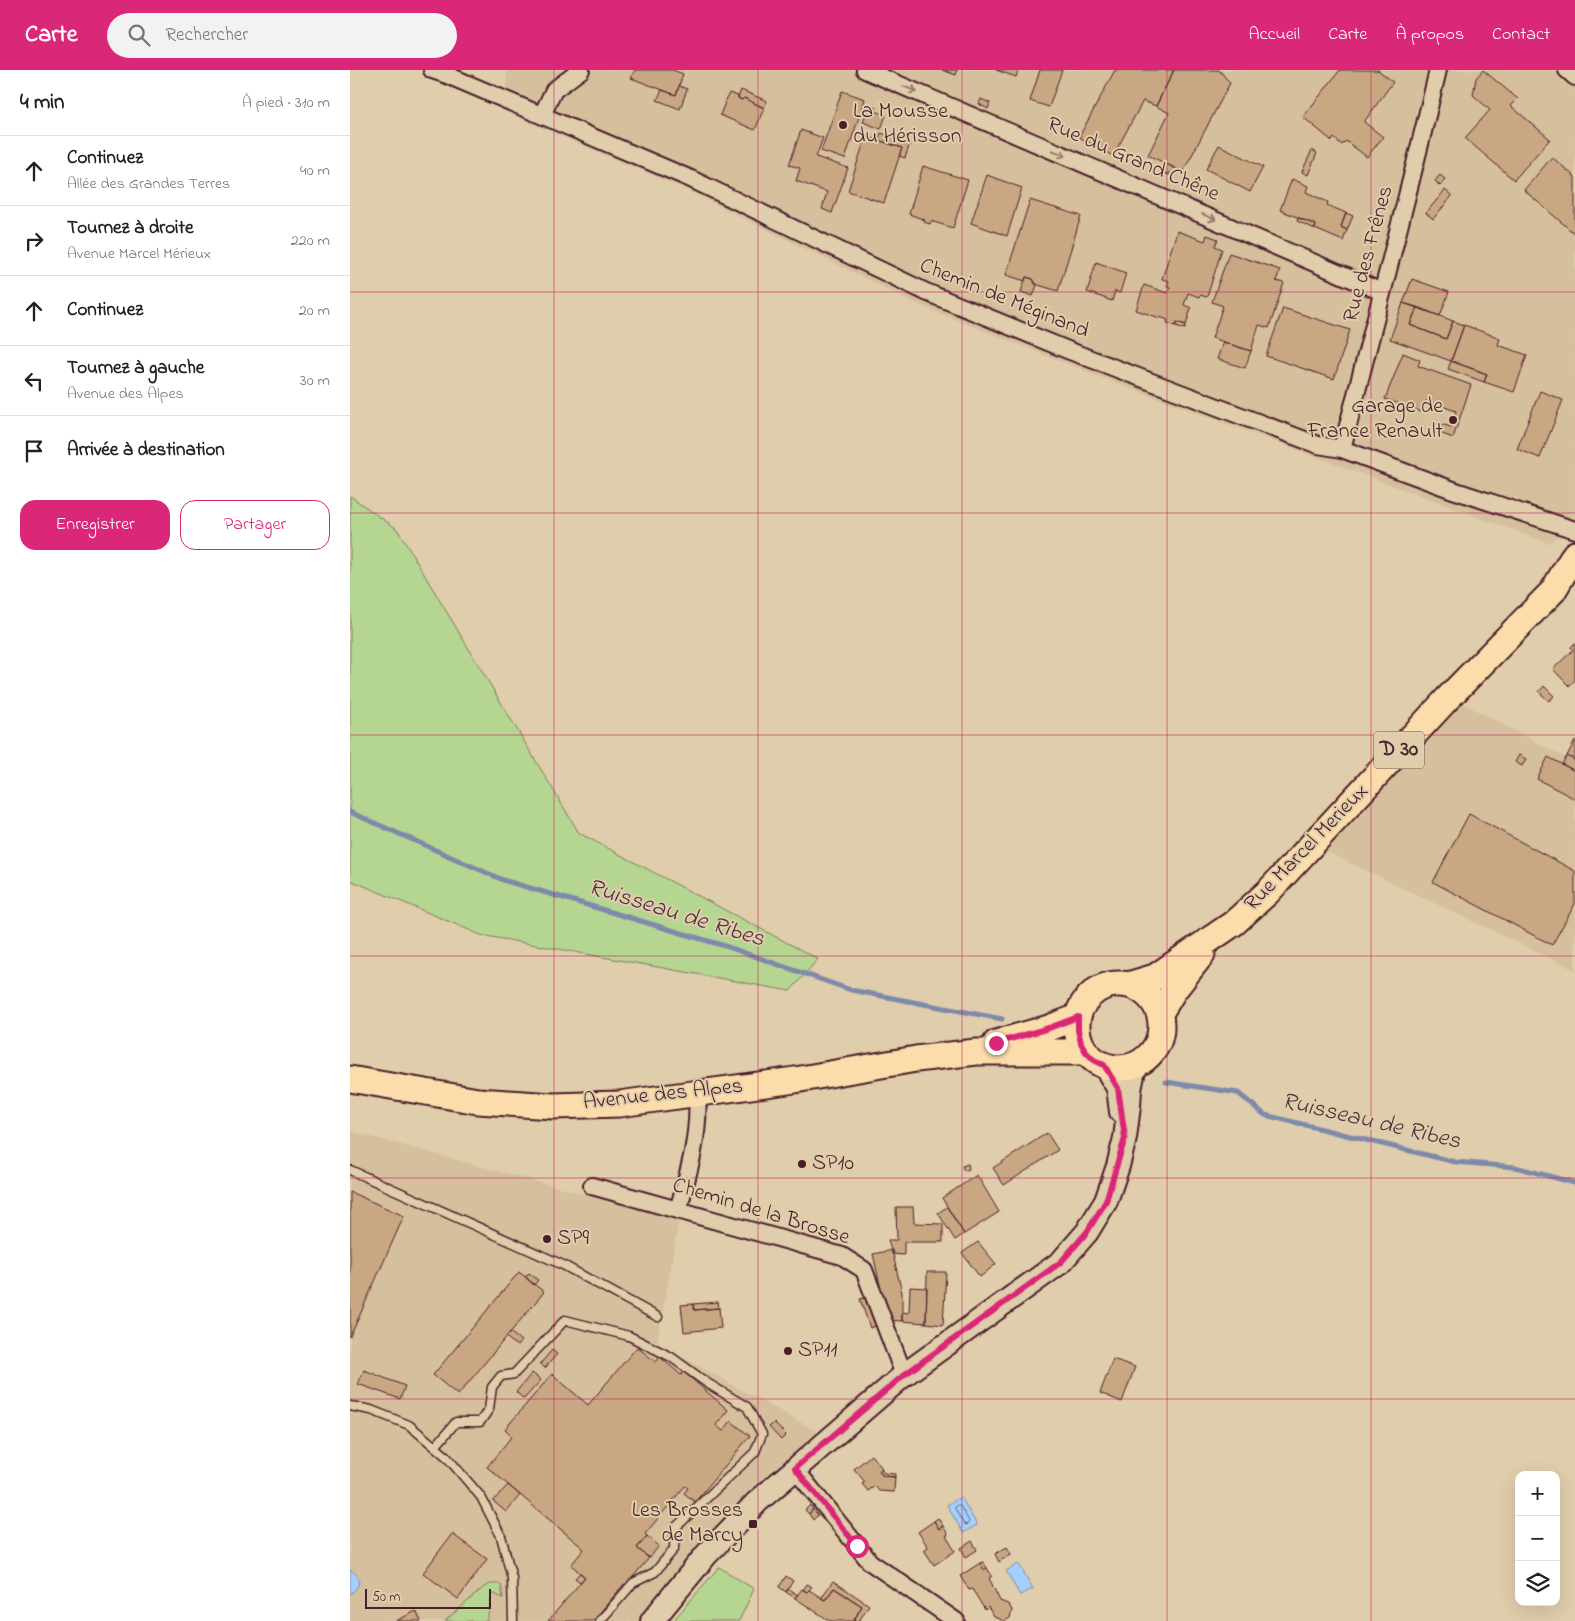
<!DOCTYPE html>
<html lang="fr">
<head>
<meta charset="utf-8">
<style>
  :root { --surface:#fff; --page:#f2f2f2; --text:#202124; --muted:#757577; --line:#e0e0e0; --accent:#db2777 }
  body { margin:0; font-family:"Indie Flower",sans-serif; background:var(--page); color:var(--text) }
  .controls { position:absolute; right:15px; bottom:15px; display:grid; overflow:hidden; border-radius:10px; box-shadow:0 5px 20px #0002 }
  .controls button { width:45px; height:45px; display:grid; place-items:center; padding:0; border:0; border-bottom:1px solid var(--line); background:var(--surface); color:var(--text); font:25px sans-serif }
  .scale { position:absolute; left:15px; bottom:12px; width:126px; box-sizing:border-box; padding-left:5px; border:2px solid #4a1f2b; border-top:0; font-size:14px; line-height:18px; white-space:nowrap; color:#4a1f2b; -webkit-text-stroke:4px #dfcdab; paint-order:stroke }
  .stop { position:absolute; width:15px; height:15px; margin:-11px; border:4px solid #db2777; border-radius:50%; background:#fff }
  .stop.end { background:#db2777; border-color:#fff; box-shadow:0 1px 5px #0008 }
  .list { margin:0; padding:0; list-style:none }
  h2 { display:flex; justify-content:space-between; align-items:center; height:65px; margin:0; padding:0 20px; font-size:21px }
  h2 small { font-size:16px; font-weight:400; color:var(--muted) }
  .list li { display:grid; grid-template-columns:32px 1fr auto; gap:15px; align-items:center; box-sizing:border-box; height:70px; padding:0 20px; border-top:1px solid var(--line) }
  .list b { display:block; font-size:19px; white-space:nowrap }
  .list p { margin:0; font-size:16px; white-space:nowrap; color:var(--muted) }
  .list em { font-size:16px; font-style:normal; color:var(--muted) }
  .actions { display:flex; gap:10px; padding:15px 20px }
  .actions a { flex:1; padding:11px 0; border:1px solid var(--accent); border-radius:15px; text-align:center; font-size:18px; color:var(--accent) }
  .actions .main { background:var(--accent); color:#fff }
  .icon { flex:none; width:28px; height:28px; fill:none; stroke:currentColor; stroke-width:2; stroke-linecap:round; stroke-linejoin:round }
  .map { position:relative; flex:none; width:1225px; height:1551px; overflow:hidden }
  header { display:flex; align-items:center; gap:30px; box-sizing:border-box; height:70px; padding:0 25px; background:var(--accent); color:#fff }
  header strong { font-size:24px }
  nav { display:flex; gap:28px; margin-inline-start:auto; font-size:18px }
  .search { width:350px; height:45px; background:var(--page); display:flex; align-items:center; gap:12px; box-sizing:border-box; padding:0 18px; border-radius:28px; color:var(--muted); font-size:19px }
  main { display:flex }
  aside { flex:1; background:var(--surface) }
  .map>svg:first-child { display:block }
  .built { fill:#d5bf9d }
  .green { fill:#b4d691; stroke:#7f7a5e }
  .water { fill:#a3d0fe; stroke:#7f89aa }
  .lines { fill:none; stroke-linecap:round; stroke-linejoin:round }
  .shore { stroke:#6e667f; stroke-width:1 }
  .stream { stroke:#7f89aa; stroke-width:5 }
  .building { fill:#c9a782; stroke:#4a1f2b }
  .lane-casing { stroke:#4a1f2b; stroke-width:11 }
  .street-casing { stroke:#4a1f2b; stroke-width:20 }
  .secondary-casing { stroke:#4a1f2b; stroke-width:26 }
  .primary-casing { stroke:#4a1f2b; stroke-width:29 }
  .lane { stroke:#dfcdab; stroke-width:8 }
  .street { stroke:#dfcdab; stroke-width:16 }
  .secondary { stroke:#dfcdab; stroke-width:22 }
  .primary { stroke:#fbddab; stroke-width:25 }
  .oneway { stroke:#94766b }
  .route { stroke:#db2777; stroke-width:6 }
  .grid { fill:none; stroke:#c2185b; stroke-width:1; stroke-opacity:0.55 }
  .poi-dot { fill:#4a1f2b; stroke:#dfcdab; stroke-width:2 }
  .labels { text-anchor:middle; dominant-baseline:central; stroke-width:4; stroke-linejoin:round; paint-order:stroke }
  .shield { fill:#dfcdab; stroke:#775351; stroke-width:1 }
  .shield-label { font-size:21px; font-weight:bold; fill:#4a1f2b }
  .poi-label { font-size:22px; fill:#4a1f2b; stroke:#dfcdab; text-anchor:start }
  .street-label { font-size:22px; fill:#4a1f2b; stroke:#dfcdab }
  .water-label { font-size:24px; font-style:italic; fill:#533140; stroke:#dfcdab }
</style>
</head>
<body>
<header>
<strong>Carte</strong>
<div class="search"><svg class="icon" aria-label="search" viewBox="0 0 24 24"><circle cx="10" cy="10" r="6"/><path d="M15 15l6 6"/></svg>Rechercher</div>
<nav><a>Accueil</a><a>Carte</a><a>À propos</a><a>Contact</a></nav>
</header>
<main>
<aside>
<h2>4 min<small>À pied · 310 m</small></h2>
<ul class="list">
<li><svg class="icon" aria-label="ahead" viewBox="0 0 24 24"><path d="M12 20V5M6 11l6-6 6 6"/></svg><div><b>Continuez</b><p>Allée des Grandes Terres</p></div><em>40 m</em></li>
<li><svg class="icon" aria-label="right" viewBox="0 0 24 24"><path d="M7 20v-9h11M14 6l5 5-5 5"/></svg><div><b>Tournez à droite</b><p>Avenue Marcel Mérieux</p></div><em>220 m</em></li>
<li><svg class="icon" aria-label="ahead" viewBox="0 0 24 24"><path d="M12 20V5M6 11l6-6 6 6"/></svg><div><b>Continuez</b></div><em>20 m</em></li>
<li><svg class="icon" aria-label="left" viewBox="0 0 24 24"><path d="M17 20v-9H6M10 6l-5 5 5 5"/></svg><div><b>Tournez à gauche</b><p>Avenue des Alpes</p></div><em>30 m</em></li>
<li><svg class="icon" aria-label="arrive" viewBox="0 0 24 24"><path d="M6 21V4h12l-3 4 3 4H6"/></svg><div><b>Arrivée à destination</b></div></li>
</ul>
<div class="actions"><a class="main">Enregistrer</a><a>Partager</a></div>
</aside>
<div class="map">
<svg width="1225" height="1551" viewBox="0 0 1225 1551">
  <rect width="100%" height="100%" fill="#dfcdab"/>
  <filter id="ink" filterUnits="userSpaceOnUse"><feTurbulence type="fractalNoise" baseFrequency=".02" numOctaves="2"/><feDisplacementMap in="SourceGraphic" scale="10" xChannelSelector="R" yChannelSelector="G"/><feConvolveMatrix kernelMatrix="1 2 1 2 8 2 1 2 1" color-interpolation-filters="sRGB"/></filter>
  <g filter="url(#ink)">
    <path class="built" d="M 157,0 L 1225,0 L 1225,456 L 1198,473 L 748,306 L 567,234 L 341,122 L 156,42 Z
      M 1111,632 L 1225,693 L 1225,900 L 969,778 Z
      M 0,1061 L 329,1150 L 307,1273 L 468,1362 L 415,1408 L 381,1442 L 289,1551 L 0,1551 Z"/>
    <path class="green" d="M 0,426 L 47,459 L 229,763 L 468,889 L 440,921 L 131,865 L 0,810 Z
      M 369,1497 L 404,1519 L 389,1551 L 323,1551 Z
      M 141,1514 L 151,1514 L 153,1528 L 142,1523 L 137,1551 L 95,1551 L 134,1517 Z"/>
    <path class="water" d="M 611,1427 L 627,1455 L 613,1463 L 597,1435 Z
      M 669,1494 L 683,1519 L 670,1525 L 656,1501 Z
      M 0,1500 C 12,1506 11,1517 0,1524 Z"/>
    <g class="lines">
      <path class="shore" d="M 608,1435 L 610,1436 L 619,1451 L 617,1455 L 614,1454 L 605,1439 L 605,1437 Z"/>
      <path class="stream" d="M 0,742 L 153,810 L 375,876 L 501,920 L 652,949
        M 816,1012 L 888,1023 L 915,1045 L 1105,1092 L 1165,1097 L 1225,1113"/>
    </g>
    <path class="building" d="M 285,0 L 323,0 L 333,4 L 326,25 L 281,8 Z
      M 592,0 L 607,0 L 606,5 Z
      M 646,0 L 668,0 L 666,7 Z
      M 690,0 L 712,0 L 699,37 L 680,31 Z
      M 765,0 L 824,0 L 806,36 L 793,31 L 763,86 L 729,67 Z
      M 824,0 L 869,0 L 880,13 L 833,102 L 798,85 L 819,43 L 806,36 Z
      M 990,0 L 1028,0 L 1043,12 L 1014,52 L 1033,67 L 1017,87 L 996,71 L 992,75 L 984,68 L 982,71 L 953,47 Z
      M 1133,0 L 1168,29 L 1161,36 L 1200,69 L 1164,110 L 1115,68 L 1140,40 L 1123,25 L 1126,8 Z
      M 329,16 L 337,19 L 330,39 L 307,30 L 312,20 L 326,25 Z
      M 391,20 L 417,31 L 414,38 L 394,28 L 392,30 L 388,28 Z
      M 492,21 L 515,29 L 495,89 L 471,81 Z
      M 379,23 L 388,26 L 388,28 L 392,30 L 394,28 L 414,38 L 405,60 L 370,45 Z
      M 631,29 L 640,33 L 638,39 L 629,34 Z
      M 519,36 L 526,38 L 525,41 L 536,45 L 531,59 L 513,52 Z
      M 451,60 L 473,68 L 466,87 L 498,98 L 482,143 L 472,139 L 477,122 L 446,111 L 450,98 L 439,95 Z
      M 531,63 L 560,73 L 555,88 L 549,86 L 552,78 L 528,70 Z
      M 516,66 L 552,78 L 534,133 L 498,121 Z
      M 869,75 L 913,97 L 900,122 L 856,99 Z
      M 962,80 L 967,83 L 958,105 L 952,102 Z
      M 1202,87 L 1225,107 L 1225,164 L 1174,120 Z
      M 816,94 L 823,97 L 819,105 L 812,102 Z
      M 573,96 L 618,110 L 603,158 L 581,151 L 580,154 L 574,152 L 575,150 L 559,144 Z
      M 637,105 L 672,118 L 657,166 L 621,153 Z
      M 1090,105 L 1095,109 L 1090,116 L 1085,111 Z
      M 942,109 L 958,116 L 956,122 L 978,132 L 977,135 L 996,143 L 991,157 L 997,160 L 993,171 L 965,159 L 966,155 L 930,140 Z
      M 1095,120 L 1102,126 L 1083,149 L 1076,143 Z
      M 680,130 L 731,146 L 708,221 L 685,214 L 683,209 L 676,207 L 675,211 L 656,205 Z
      M 996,143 L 1003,146 L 997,160 L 991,157 Z
      M 948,148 L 966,155 L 965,159 L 947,151 Z
      M 827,161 L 855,171 L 857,165 L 868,169 L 865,176 L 872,179 L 857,227 L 850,225 L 849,227 L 838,223 L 834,235 L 841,238 L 836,255 L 827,252 L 826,256 L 817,253 L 818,250 L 810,247 L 810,248 L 786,240 L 794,215 L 817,223 L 820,217 L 817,216 L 819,211 L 812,209 Z
      M 879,183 L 930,200 L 926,211 L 934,213 L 919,258 L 909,255 L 901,281 L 862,268 L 873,236 L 862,232 Z
      M 746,192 L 776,203 L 770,223 L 765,221 L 762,231 L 737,222 Z
      M 676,207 L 683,209 L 687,215 L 683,226 L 671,222 Z
      M 1062,209 L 1099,222 L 1090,246 L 1053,233 Z
      M 1053,233 L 1067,237 L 1060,255 L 1096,269 L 1103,251 L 1114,255 L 1101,291 L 1040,269 Z
      M 1067,237 L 1103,251 L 1096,269 L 1060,255 Z
      M 933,238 L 1000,260 L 984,309 L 916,286 Z
      M 827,252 L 836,255 L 835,259 L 826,256 Z
      M 1114,255 L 1150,268 L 1148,275 L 1177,285 L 1164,322 L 1134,312 L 1137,304 L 1101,291 Z
      M 873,272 L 901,281 L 895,298 L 867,289 Z
      M 1053,283 L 1070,290 L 1068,296 L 1121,315 L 1103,368 L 1087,362 L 1091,354 L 1101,357 L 1106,341 L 1076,331 L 1072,342 L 1035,329 Z
      M 1101,291 L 1137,304 L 1134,312 L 1098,299 Z
      M 1190,321 L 1213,330 L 1190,388 L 1167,379 Z
      M 1225,573 L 1225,610 L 1219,616 L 1203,599 L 1223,580 L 1221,577 Z
      M 1194,616 L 1204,626 L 1199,631 L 1189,622 Z
      M 1225,670 L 1225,690 L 1217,686 Z
      M 1169,685 L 1176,689 L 1172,696 L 1165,692 Z
      M 1217,686 L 1225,690 L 1225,701 L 1212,694 Z
      M 1198,687 L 1225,701 L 1225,729 L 1187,709 Z
      M 1119,744 L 1225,801 L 1225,834 L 1202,875 L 1083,812 Z
      M 697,1063 L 708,1080 L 654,1115 L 643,1098 Z
      M 618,1094 L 619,1099 L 614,1101 L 612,1096 Z
      M 627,1105 L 649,1142 L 614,1164 L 592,1128 Z
      M 0,1122 L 54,1146 L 0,1267 Z
      M 546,1137 L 563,1137 L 564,1153 L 593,1154 L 593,1172 L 554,1172 L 554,1185 L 542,1184 L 538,1170 L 547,1170 Z
      M 597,1137 L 614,1164 L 605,1170 L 588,1143 Z
      M 628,1172 L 646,1194 L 630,1207 L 612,1183 Z
      M 542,1180 L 552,1223 L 552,1251 L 538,1250 L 523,1184 Z
      M 169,1202 L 194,1222 L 108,1325 L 83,1305 Z
      M 577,1202 L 596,1202 L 593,1255 L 576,1253 Z
      M 179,1203 L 188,1210 L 184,1215 L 175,1207 Z
      M 560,1217 L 577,1218 L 576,1253 L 552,1251 L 552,1242 L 559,1243 Z
      M 515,1228 L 517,1232 L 519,1231 L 528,1255 L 520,1258 L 510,1229 Z
      M 368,1232 L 369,1238 L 344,1240 L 343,1234 Z
      M 343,1234 L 344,1240 L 369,1238 L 371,1258 L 334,1262 L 331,1235 Z
      M 160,1262 L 171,1271 L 167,1276 L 156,1267 Z
      M 287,1277 L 306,1292 L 310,1287 L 331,1305 L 334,1302 L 378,1340 L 366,1355 L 373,1361 L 381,1351 L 400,1366 L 345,1432 L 334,1423 L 338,1418 L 335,1416 L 295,1464 L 297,1466 L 287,1478 L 299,1488 L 276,1515 L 274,1514 L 243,1551 L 198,1551 L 235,1507 L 221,1495 L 234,1479 L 137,1397 L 162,1366 L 155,1359 L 202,1304 L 238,1335 Z
      M 202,1280 L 207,1284 L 195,1298 L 190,1294 Z
      M 763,1289 L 785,1297 L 772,1332 L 750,1323 Z
      M 14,1300 L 55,1316 L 50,1329 L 8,1314 Z
      M 182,1303 L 191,1310 L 174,1329 L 166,1322 Z
      M 424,1353 L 436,1365 L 431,1370 L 419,1357 Z
      M 521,1385 L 532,1398 L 529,1401 L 533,1406 L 545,1407 L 544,1422 L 529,1421 L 525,1416 L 518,1421 L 512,1414 L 515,1412 L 504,1399 Z
      M 531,1399 L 534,1403 L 545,1404 L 545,1407 L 533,1406 L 529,1401 Z
      M 158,1415 L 170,1425 L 156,1442 L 143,1431 Z
      M 460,1435 L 463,1439 L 459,1444 L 455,1440 Z
      M 463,1439 L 468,1445 L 463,1450 L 459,1444 Z
      M 588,1448 L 593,1456 L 589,1459 L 584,1451 Z
      M 584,1451 L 589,1459 L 593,1456 L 598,1465 L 596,1466 L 605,1481 L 584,1495 L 574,1480 L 578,1477 L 568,1462 Z
      M 102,1464 L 137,1489 L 108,1529 L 73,1503 Z
      M 297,1466 L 309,1476 L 299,1488 L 287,1478 Z
      M 622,1471 L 627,1480 L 616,1487 L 611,1478 Z
      M 657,1477 L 661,1484 L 649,1492 L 645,1484 Z
      M 633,1492 L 637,1498 L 634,1500 L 630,1493 Z
      M 630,1493 L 634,1500 L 637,1498 L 642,1506 L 639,1508 L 650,1531 L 658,1534 L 662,1540 L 660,1548 L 655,1551 L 644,1547 L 638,1537 L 635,1540 L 622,1519 L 619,1520 L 610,1506 Z
      M 230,1503 L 235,1507 L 230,1512 L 225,1508 Z
      M 436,1506 L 443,1511 L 436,1522 L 429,1517 Z
      M 483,1511 L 519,1535 L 509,1551 L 504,1550 L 512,1536 L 484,1518 L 475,1530 L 471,1528 Z
      M 457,1514 L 462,1517 L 457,1522 L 453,1520 Z
      M 484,1518 L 512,1536 L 504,1550 L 506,1551 L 480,1551 L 445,1528 L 452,1519 L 457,1522 L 459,1520 L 475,1530 Z
      M 438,1519 L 448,1525 L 445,1528 L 436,1522 Z
      M 66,1541 L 71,1551 L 46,1551 Z"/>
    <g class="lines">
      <defs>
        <path id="lane" d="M 0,1100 L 213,1195 L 308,1247
          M 0,1336 L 21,1340 L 59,1355 L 96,1386 L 131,1427 L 151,1466 L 162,1508 L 163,1551
          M 85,1377 L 106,1352 L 130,1352 L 139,1339 L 142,1317 L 151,1306 L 164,1304 L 215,1250 L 279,1266 L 321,1287 L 357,1313 L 397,1337 L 412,1364 L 405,1382 L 325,1458 L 324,1479 L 305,1502 L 283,1513 L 250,1551"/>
        <path id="street" d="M 82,0 L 97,5 L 341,109 L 576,222 L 720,281 L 968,375 L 992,379 L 1103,420 L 1225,460
          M 515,0 L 1032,222
          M 1217,0 L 1225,7
          M 192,45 L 204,20 L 231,0
          M 992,379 C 1024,253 1058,127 1088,0
          M 242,1116 L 492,1186 L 514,1200 L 554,1305
          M 328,1140 C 339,1102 350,1064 347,1024
          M 445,1399 L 520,1492 L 606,1551"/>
        <path id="secondary" d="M 754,995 L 768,1018 L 771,1042
          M 302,1551 L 356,1485 L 407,1432 L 554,1305 L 711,1192 L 737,1162 L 756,1131 L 768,1096 L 775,1068 L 779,1036 L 780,1020 L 785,995"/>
        <path id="primary" d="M727 956a42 42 0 1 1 84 0a42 42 0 1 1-84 0Z
          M 778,915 L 805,907 L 884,853 L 918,822 L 1097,629 L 1203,521 L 1225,484
          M 810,943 L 824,920 L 852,884
          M 646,973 L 699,958 L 728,947
          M 0,1009 L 128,1031 L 203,1036 L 269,1034 L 445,1010 L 566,989 L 626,982 L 736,982"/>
      </defs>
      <use href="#lane" class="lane-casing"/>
      <use href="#street" class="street-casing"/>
      <use href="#secondary" class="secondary-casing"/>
      <use href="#primary" class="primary-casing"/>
      <use href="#lane" class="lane"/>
      <use href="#street" class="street"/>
      <use href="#secondary" class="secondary"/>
      <use href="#primary" class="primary"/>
    </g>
    <defs><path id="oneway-shaft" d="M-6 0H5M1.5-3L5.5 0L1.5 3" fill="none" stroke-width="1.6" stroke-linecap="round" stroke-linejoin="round" transform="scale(1.25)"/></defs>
    <g class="oneway">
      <use href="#oneway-shaft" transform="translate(560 19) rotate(23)"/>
      <use href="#oneway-shaft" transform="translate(709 83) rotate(23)"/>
      <use href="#oneway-shaft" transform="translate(859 147) rotate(23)"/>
    </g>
  </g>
  <g class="lines" filter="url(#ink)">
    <path class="route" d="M 507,1476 L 445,1398 L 554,1305 L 711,1192 L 737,1162 L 756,1131 L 775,1068 L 768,1018 L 754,995 L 744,990 L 736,982 L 731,973 L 728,960 L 728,947 L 699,958 L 646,973"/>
  </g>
  <path class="grid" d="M 204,0 L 204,1551M 408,0 L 408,1551M 612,0 L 612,1551M 817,0 L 817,1551M 1021,0 L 1021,1551M 0,222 L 1225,222M 0,443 L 1225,443M 0,665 L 1225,665M 0,886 L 1225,886M 0,1108 L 1225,1108M 0,1329 L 1225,1329"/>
  <g class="poi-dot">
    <circle cx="493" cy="55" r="5"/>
    <circle cx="1103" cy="350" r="5"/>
    <circle cx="452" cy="1094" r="5"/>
    <circle cx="197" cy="1169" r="5"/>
    <circle cx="438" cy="1281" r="5"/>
    <rect x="398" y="1449" width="10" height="10" rx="2.5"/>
  </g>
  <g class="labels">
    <rect class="shield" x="1024" y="661.5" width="50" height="37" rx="4"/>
    <g class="shield-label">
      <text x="1049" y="680">D 30</text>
    </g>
    <g class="poi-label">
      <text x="503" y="42">La Mousse<tspan x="503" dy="25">du Hérisson</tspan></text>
      <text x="1093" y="337" text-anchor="end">Garage de<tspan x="1093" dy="25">France Renault</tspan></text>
      <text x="462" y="1094">SP10</text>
      <text x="207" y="1169">SP9</text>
      <text x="448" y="1281">SP11</text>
      <text x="393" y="1441" text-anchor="end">Les Brosses<tspan x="393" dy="25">de Marcy</tspan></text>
    </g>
    <g class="street-label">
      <text transform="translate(783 90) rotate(23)">Rue du Grand Chêne</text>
      <text transform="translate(1019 184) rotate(-75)">Rue des Frênes</text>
      <text transform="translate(654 229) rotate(22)">Chemin de Méginand</text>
      <text transform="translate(957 778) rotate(-46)">Rue Marcel Merieux</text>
      <text transform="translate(313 1025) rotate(-6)">Avenue des Alpes</text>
      <text transform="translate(411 1142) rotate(17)">Chemin de la Brosse</text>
    </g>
    <g class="water-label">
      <text transform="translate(326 844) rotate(17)">Ruisseau de Ribes</text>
      <text transform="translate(1021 1052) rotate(13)">Ruisseau de Ribes</text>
    </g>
  </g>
</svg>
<div class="controls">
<button>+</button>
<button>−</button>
<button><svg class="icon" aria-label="layers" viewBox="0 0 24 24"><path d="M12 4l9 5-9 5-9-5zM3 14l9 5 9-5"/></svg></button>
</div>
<div class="scale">50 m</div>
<div class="stop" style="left:507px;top:1476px"></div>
<div class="stop end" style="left:646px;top:973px"></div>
</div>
</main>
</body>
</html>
